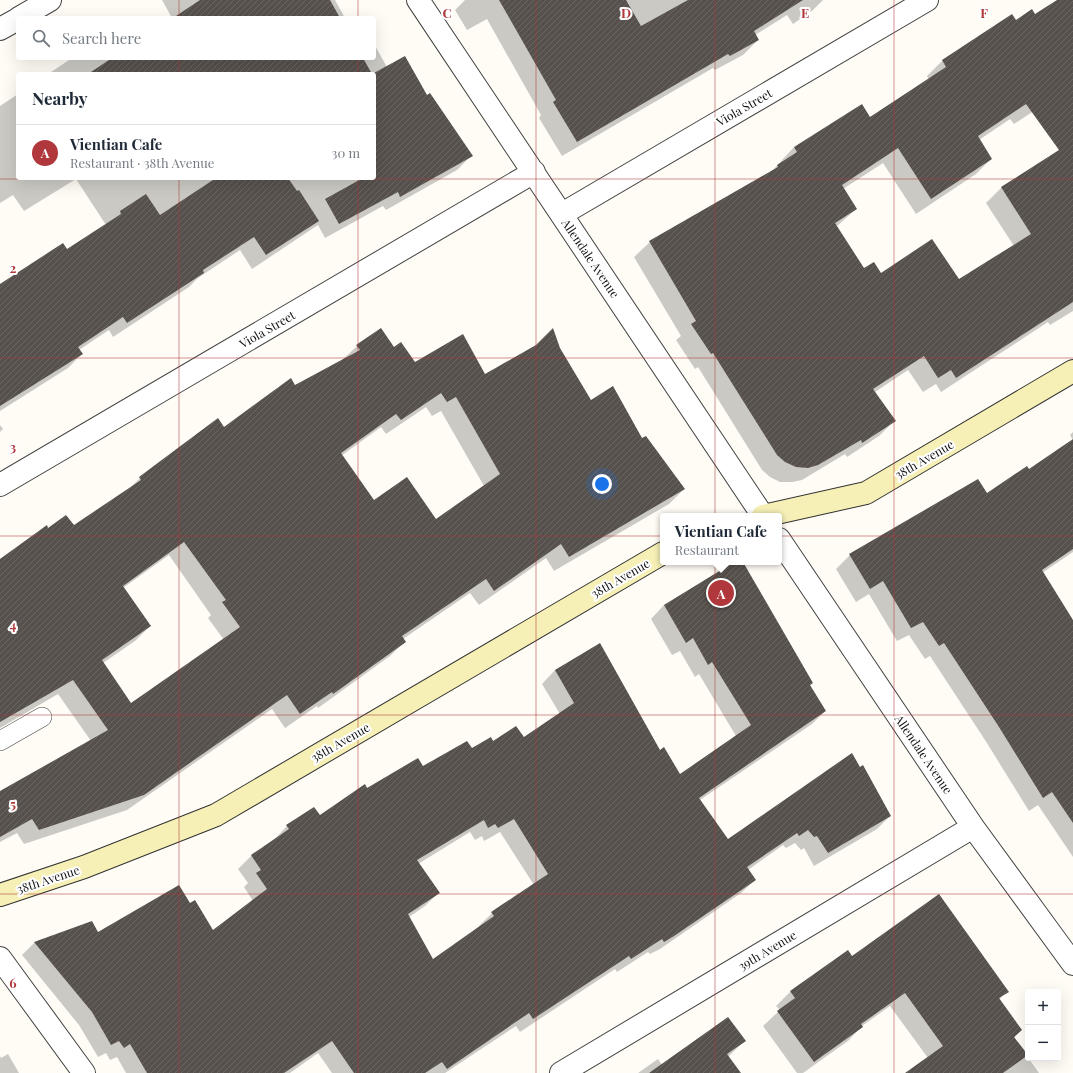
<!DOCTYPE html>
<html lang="en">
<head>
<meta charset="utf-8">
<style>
  :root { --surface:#fff; --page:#f6f6f7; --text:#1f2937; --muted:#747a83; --line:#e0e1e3; --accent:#b0373b }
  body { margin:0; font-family:"Playfair Display",serif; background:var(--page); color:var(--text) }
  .controls { position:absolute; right:12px; bottom:12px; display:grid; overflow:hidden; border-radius:4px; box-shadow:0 4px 16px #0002 }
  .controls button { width:36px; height:36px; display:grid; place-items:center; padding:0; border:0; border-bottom:1px solid var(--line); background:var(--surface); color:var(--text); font:20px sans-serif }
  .you { position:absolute; left:602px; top:484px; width:14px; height:14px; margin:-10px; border:3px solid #fff; border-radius:50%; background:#1a73e8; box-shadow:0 0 0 6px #1a73e833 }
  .badge { display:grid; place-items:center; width:26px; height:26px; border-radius:50%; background:var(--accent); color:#fff; font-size:13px; font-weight:700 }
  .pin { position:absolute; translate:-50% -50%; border:2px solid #fff; box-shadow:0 1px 4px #0006 }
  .popup { position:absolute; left:660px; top:513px; width:122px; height:52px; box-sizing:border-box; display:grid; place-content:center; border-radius:4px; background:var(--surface); filter:drop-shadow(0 1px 3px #0005); font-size:13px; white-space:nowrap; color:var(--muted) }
  .popup b { font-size:15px; color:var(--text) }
  .popup::after { content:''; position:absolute; left:50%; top:100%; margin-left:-8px; border:8px solid transparent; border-top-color:var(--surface) }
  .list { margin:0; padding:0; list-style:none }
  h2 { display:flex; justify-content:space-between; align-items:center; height:52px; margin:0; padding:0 16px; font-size:17px }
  h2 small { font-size:13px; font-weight:400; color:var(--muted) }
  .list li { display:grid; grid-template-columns:26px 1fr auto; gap:12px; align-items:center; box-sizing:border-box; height:56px; padding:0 16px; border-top:1px solid var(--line) }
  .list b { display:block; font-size:15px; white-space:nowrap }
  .list p { margin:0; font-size:13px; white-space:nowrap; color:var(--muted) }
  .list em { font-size:13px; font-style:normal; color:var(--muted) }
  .icon { flex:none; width:22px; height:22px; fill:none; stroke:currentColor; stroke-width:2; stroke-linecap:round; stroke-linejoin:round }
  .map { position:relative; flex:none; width:1073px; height:1073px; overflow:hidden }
  .search { position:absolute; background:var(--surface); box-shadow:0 4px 16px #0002; left:16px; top:16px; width:360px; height:44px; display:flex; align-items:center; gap:10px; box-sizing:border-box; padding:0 14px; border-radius:4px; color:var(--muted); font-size:15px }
  .panel { position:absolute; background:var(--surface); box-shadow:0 4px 16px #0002; left:16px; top:72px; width:360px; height:108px; border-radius:4px }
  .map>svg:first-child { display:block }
  .shadow { fill:#0003; fill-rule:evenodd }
  .building { fill:url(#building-hatch); fill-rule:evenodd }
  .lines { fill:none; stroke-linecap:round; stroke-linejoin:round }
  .lane-casing { stroke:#434343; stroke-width:20 }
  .street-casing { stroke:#434343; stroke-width:24 }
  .secondary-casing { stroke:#323232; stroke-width:24 }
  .lane { stroke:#fff; stroke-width:19 }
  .street { stroke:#fff; stroke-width:22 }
  .secondary { stroke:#f6f0b6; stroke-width:22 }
  .grid { fill:none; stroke:#b0373b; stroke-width:1; stroke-opacity:0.55 }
  .labels { text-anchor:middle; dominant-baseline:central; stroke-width:4; stroke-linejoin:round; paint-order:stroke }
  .street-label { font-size:12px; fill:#101010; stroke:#fff }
  .grid-label { font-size:13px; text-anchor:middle; font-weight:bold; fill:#b0373b; stroke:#fff; stroke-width:4; stroke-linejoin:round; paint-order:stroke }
</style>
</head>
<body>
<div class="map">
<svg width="1073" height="1073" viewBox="0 0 1073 1073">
  <defs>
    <pattern id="building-hatch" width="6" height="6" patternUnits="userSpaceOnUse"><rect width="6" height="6" fill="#57514d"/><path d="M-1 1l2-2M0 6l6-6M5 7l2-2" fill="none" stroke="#6a6562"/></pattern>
  </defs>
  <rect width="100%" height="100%" fill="#fefcf4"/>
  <path class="shadow" d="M 162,0 L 335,0 L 345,18 L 172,18 Z
    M 465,0 L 823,0 L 813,10 L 793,24 L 787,15 L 755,35 L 758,40 L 743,55 L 715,70 L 713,68 L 562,156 L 539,118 L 541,115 L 487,19 L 467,30 L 455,10 Z
    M 1060,0 L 1073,0 L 1073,85 L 1014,124 L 1010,119 L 979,140 L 991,159 L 976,174 L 916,214 L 883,163 L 843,189 L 856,209 L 836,227 L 864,269 L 881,274 L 959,281 L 1014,246 L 986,203 L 1001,188 L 1073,143 L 1073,311 L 1050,325 L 1048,322 L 941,392 L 936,384 L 923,392 L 908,370 L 875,392 L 894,421 L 879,436 L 847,457 L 845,454 L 802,480 L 792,482 L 780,482 L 770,477 L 762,470 L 698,367 L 695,369 L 676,340 L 681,336 L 634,257 L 650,242 L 772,171 L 794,147 L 870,118 L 929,80 L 927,76 L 942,61 L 1012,16 L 1015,21 L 1035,15 Z
    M 374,44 L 387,67 L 426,96 L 471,156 L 457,170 L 386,210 L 383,206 L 325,238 L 318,225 L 252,269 L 240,250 L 198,278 L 189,287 L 113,337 L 109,330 L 79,350 L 82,354 L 68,368 L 0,411 L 0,285 L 67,251 L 106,225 L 76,179 L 24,211 L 13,195 L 0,203 L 0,106 L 18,94 L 18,178 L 374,178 L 374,74 L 48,74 L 72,58 L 374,58 Z
    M 357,346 L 394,348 L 415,363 L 485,375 L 559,348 L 590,401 L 642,440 L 684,489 L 669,504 L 554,571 L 546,558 L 479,605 L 470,593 L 403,639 L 404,642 L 390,656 L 318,708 L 317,706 L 285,728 L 272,709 L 127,810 L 24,844 L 17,833 L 0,842 L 0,792 L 91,741 L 58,694 L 0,728 L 0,559 L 47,527 L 48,529 L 74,527 L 126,492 L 140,478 L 295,386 L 342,360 ZM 426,407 L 432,416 L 441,411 L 484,486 L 436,520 L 374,501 L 341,456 L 381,427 L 386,434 ZM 169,555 L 211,615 L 208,618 L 224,640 L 131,705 L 103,663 L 135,641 L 150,626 L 123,588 Z
    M 0,425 L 3,429 L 0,432 Z
    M 1073,432 L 1073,440 L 1070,435 Z
    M 1073,440 L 1073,552 L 1042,573 L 1073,622 L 1073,857 L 1038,805 L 1029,811 L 985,740 L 930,656 L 925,659 L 909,635 L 897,641 L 869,594 L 856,602 L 836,569 L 850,555 L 978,481 L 987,494 L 1028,470 Z
    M 736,562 L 742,562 L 812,683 L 810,686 L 825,711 L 812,724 L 700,800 L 727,840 L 890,816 L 877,829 L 814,866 L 804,848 L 801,850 L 795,843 L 786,848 L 783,845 L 748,870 L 755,880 L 741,893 L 660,949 L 650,954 L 648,952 L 617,972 L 615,969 L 520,1032 L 516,1026 L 445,1073 L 332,1073 L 318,1053 L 290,1073 L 126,1073 L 117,1057 L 110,1060 L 106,1053 L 98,1057 L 79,1025 L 22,955 L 35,942 L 98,934 L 189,905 L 212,931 L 253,901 L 244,887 L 248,883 L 238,869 L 251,856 L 274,840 L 287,826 L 320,817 L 367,789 L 423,767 L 493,742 L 523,738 L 560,714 L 542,684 L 555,670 L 600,644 L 660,751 L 680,775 L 736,736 L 699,674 L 695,677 L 680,651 L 672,655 L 651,619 L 664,605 ZM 470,832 L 475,840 L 482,836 L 484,841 L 500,832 L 534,885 L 492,913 L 479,926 L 480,928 L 433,960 L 409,917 L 425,906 L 438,893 L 418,864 Z
    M 848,951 L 852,957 L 1007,991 L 999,1000 L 1021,1030 L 1014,1038 L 1039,1073 L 913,1073 L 928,1058 L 890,1006 L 862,1026 L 848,1041 L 803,1073 L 797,1073 L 763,1026 L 780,1010 L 776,1006 L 790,992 Z
    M 744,1041 L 728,1057 L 739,1073 L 638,1073 L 658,1059 L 662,1065 Z
    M 8,1054 L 19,1073 L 0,1073 L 0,1056 L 1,1058 Z"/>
  <path class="building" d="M 200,0 L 330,0 L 340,18 L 173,18 Z
    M 499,0 L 626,0 L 641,26 L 688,0 L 803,0 L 754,31 L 759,40 L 730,56 L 728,54 L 577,142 L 553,102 L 556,100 Z
    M 1057,0 L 1073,0 L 1073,302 L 956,378 L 951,370 L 938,378 L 924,356 L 873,389 L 896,421 L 862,443 L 861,440 L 818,465 L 808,468 L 796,467 L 785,462 L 777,455 L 713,353 L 711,354 L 691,324 L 696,321 L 649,241 L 778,167 L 777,165 L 797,152 L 794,147 L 862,104 L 870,117 L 946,67 L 942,60 L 1012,14 L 1016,20 L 1032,9 L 1035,14 ZM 1026,104 L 1059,150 L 1001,187 L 1031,234 L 959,279 L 932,239 L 881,273 L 874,262 L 864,268 L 835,223 L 857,209 L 842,185 L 898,148 L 931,199 L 992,159 L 978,136 Z
    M 405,56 L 427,95 L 430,93 L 473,156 L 400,197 L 398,192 L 339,224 L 325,199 L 363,178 L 374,178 L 374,73 Z
    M 112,58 L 363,58 L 372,74 L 88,74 Z
    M 216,178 L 288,178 L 297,191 L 299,190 L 319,221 L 266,255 L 254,237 L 203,270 L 204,273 L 127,323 L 123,317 L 78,347 L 83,354 L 0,406 L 0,284 L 63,243 L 67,249 L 121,214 L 120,211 L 146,194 L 160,215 Z
    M 381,328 L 394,347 L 401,342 L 415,362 L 463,334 L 485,374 L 536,345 L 553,328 L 560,348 L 591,400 L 613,386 L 642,438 L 646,436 L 685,489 L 569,557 L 561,544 L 494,591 L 486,579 L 402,636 L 406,642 L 333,694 L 332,692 L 300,714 L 287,695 L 144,795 L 39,830 L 32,819 L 0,837 L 0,791 L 108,730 L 73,680 L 0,722 L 0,559 L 47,525 L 48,528 L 66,515 L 74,525 L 141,480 L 139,477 L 218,418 L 224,427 L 291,378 L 295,385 L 360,350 L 356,345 ZM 441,393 L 447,402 L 456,397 L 500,474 L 436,519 L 407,477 L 374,500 L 341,453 L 396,414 L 401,420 ZM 184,542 L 226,600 L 222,602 L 240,627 L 131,703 L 102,660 L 151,626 L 123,586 Z
    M 1073,439 L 1073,549 L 1042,570 L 1073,620 L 1073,823 L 1052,792 L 1043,798 L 999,727 L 944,643 L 939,646 L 923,622 L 911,628 L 883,581 L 870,589 L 849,554 L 978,479 L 987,493 L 1027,466 L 1029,469 Z
    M 734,562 L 743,562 L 813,683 L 810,685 L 826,711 L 699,798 L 728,839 L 852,753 L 860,767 L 863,765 L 891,816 L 828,853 L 817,836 L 814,837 L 808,830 L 799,836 L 797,833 L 747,867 L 756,880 L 674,936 L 664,942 L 662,939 L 631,959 L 629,956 L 533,1019 L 529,1013 L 447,1069 L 442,1062 L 425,1073 L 354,1073 L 332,1041 L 284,1073 L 147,1073 L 130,1044 L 124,1048 L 119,1041 L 111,1045 L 92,1012 L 34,942 L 92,921 L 98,932 L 179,885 L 190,903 L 195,900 L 213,930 L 267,889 L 256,873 L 261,870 L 251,855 L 289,829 L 286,825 L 314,807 L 320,815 L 365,784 L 367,788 L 418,758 L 423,766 L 467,741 L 472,748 L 491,737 L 493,741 L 516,726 L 524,737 L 574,703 L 555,670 L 600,643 L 660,750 L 664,747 L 680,774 L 751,725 L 712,662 L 708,665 L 693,638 L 686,643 L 664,605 ZM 514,819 L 548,874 L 491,912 L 494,916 L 433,959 L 408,914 L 440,893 L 417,860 L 484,820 L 488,828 L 495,824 L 498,828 Z
    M 939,894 L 1009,992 L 999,998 L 1022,1030 L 1014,1037 L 1028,1055 L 1003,1073 L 905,1073 L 943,1046 L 905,993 L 861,1024 L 863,1027 L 814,1062 L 777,1011 L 795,998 L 790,991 L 848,950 L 852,956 Z
    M 728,1017 L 746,1041 L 727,1054 L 741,1073 L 649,1073 Z"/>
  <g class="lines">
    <defs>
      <path id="lane" d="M 0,741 L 42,717"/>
      <path id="street" d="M 418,0 L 763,516
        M 19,18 L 50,0
        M 0,29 L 18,19
        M 562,214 L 927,0
        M 0,485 L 534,172
        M 779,539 L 973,827 L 1073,964
        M 0,958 L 84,1073
        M 561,1073 L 973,827"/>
      <path id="secondary" d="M 763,516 L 866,493 L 1073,371
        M 0,895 L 84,867 L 216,815 L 663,553"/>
    </defs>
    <use href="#lane" class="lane-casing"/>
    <use href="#street" class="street-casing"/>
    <use href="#secondary" class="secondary-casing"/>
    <use href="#lane" class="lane"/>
    <use href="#street" class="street"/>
    <use href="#secondary" class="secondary"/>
  </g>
  <path class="grid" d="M 179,0 L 179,18M 358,0 L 358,18M 536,0 L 536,1073M 715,0 L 715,1073M 894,0 L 894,1073M 179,58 L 179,74M 358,58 L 358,74M 179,178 L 179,1073M 358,178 L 358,1073M 0,179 L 1073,179M 0,358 L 1073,358M 0,536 L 1073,536M 0,715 L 1073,715M 0,894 L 1073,894"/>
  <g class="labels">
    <g class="street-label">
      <text transform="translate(744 107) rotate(-30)">Viola Street</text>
      <text transform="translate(591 258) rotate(56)">Allendale Avenue</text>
      <text transform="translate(267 329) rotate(-30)">Viola Street</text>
      <text transform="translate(924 459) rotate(-30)">38th Avenue</text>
      <text transform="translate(620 578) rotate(-30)">38th Avenue</text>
      <text transform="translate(340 742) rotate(-30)">38th Avenue</text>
      <text transform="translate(924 754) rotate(56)">Allendale Avenue</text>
      <text transform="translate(48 879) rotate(-18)">38th Avenue</text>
      <text transform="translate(767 950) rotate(-31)">39th Avenue</text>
    </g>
  </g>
  <g class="grid-label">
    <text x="447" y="18">C</text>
    <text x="626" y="18">D</text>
    <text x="805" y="18">E</text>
    <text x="984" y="18">F</text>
    <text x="13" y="273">2</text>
    <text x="13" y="452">3</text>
    <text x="13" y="630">4</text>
    <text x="13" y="809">5</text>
    <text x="13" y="988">6</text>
  </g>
</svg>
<div class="controls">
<button>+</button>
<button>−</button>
</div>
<div class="you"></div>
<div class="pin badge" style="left:721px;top:593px">A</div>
<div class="popup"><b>Vientian Cafe</b>Restaurant</div>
<div class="search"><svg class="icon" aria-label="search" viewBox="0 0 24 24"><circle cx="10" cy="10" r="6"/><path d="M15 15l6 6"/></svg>Search here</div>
<section class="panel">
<h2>Nearby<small></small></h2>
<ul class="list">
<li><span class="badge">A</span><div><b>Vientian Cafe</b><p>Restaurant · 38th Avenue</p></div><em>30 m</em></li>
</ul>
</section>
</div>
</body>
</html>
